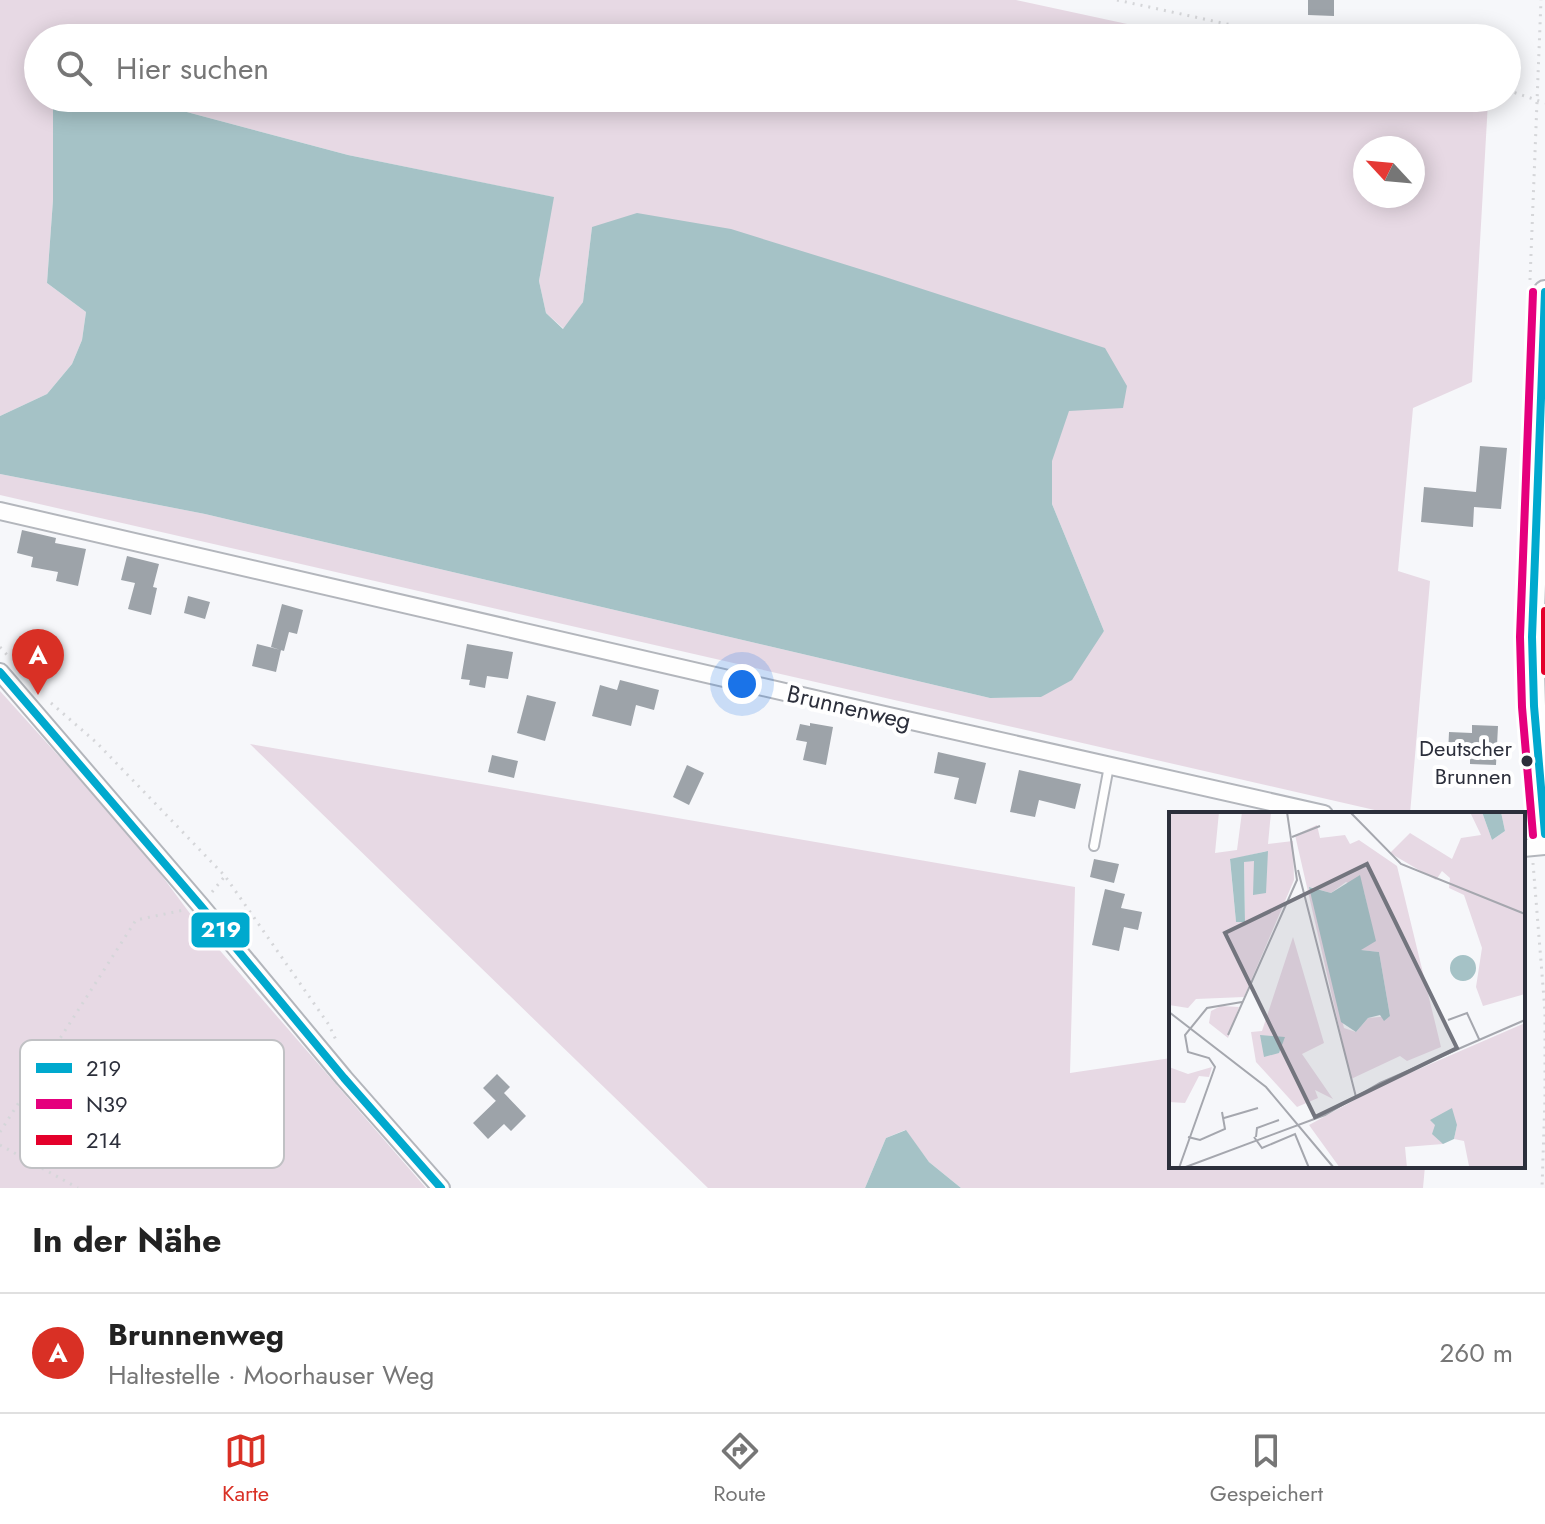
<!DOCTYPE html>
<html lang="de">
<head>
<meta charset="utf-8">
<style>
  :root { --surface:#fff; --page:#f2f2f2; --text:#222; --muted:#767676; --line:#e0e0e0; --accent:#d93025 }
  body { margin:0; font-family:Jost,sans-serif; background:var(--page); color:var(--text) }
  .compass { position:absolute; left:1353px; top:136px; width:72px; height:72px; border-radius:50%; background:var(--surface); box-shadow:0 4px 20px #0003; rotate:296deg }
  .you { position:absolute; left:742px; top:684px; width:28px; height:28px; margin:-20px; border:6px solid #fff; border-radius:50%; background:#1a73e8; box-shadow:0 0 0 12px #1a73e833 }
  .badge { display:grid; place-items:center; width:52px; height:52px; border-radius:50%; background:var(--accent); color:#fff; font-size:26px; font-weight:700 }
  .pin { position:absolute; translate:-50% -66px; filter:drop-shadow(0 2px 4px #0008) }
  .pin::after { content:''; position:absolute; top:42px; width:28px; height:24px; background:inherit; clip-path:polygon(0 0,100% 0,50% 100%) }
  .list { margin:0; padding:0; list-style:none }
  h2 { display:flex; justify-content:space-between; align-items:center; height:104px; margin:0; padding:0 32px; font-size:34px }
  h2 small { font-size:26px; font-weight:400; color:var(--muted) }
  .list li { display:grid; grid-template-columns:52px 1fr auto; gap:24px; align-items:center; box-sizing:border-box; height:120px; padding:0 32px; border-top:2px solid var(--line) }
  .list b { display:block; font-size:30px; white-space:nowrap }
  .list p { margin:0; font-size:26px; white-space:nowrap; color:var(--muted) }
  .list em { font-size:26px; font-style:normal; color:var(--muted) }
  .icon { flex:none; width:44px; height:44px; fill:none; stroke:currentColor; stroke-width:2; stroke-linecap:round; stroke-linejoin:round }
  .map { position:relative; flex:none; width:1545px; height:1188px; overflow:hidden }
  .search { position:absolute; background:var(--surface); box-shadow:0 4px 20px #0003; left:24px; right:24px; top:24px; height:88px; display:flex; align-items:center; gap:20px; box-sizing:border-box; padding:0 28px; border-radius:44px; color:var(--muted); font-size:30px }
  .sheet { height:224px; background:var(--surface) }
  nav { display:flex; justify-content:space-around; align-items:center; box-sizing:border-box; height:112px; border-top:2px solid var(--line); background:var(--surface); font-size:22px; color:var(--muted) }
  nav a { display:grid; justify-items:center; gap:4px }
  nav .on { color:var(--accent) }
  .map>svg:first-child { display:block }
  .green { fill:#e7d9e4; fill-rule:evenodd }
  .water { fill:#a5c2c6 }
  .building { fill:#9da3a9 }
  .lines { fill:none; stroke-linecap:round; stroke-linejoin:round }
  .lane-casing { stroke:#b3b6bc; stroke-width:12 }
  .street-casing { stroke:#b3b6bc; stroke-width:20 }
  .secondary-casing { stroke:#b3b6bc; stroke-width:26 }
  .path { stroke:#d5d6d9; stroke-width:3; stroke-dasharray:2 6; stroke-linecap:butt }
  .lane { stroke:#fefefe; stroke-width:8 }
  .street { stroke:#fefefe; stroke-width:16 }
  .secondary { stroke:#fefefe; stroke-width:22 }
  .bus-1-casing { stroke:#fff; stroke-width:14 }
  .bus-2-casing { stroke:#fff; stroke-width:14 }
  .bus-3-casing { stroke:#fff; stroke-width:14 }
  .bus-1 { stroke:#00a9ce; stroke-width:8 }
  .bus-2 { stroke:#e5007d; stroke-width:8 }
  .bus-3 { stroke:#e4002b; stroke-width:8 }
  .bus-dot { fill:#2c2f3b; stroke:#fff; stroke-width:3 }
  .labels { text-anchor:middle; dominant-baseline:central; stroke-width:8; stroke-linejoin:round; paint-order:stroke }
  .bus-label { font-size:22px; fill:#2c2f3b; stroke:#fff; text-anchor:end }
  .street-label { font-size:24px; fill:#2c2f3b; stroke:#fff }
  .inset-road { fill:none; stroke:#a5a7ae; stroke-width:2 }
  .view { fill:#73757e; fill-opacity:0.15; stroke:#73757e; stroke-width:4 }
  .inset-edge { fill:none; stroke:#2c2f3b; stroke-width:4 }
  .key { fill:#fff; stroke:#c0c1c4; stroke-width:2 }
  .key-label { font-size:22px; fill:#2c2f3b }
  .line-badge { stroke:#fff; stroke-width:3 }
  .badge-label { font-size:22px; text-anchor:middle; font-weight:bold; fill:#fff }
</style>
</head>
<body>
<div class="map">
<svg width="1545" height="1188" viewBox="0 0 1545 1188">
  <rect width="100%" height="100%" fill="#f6f7fa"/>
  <path class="green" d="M 0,0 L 1016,0 L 1192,38 L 38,38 L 38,98 L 53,98 L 53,200 L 47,283 L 86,312 L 82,340 L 72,364 L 47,394 L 0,416 Z
    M 128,98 L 1469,98 L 1488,102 L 1472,382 L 1413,408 L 1398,571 L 1430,581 L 1410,814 L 1392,814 L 0,495 L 0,474 L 205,514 L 990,698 L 1041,697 L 1104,631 L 1052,504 L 1052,461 L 592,227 L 583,302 L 564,329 L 546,313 L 539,281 L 553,197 L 348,155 L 183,111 ZM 1365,148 L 1413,148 L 1413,196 L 1365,196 Z
    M 0,691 L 139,845 L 203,931 L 426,1188 L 0,1188 Z
    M 250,744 L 1075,887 L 1070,1073 L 1171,1058 L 1171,1166 L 1425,1166 L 1423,1188 L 961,1188 L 929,1162 L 905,1130 L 886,1138 L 865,1188 L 708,1188 Z"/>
  <path class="water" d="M 53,98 L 128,98 L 183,111 L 348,155 L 554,197 L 539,281 L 546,313 L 563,329 L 583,302 L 592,227 L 637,213 L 731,229 L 879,275 L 1105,348 L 1127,386 L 1123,408 L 1069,411 L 1052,461 L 1052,504 L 1104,631 L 1072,680 L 1041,697 L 990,698 L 205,514 L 0,474 L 0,416 L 47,394 L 72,364 L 82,340 L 86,312 L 47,283 L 53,200 Z
    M 906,1130 L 929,1162 L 961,1188 L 865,1188 L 886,1138 Z"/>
  <path class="building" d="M 1308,0 L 1334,0 L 1334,16 L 1308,15 Z
    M 1480,446 L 1507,448 L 1501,509 L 1474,507 L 1473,527 L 1421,522 L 1424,487 L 1476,492 Z
    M 22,530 L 56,538 L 55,543 L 86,549 L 78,586 L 56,581 L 58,572 L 31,567 L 33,557 L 17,553 Z
    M 127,556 L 159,564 L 153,587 L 157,588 L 151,615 L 128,609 L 135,583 L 121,580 Z
    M 188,596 L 210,602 L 205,619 L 184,613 Z
    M 282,604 L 303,610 L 297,634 L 289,632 L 284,651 L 271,647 Z
    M 257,644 L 281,650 L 276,672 L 252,666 Z
    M 467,644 L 513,652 L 508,679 L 487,676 L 485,688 L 469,685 L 470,680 L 461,679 Z
    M 620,680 L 659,690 L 654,710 L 636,705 L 631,726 L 592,716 L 600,685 L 617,690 Z
    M 527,695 L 556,702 L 545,741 L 517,733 Z
    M 810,723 L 833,727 L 826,765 L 803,760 L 807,742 L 796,740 L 800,724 L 810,726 Z
    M 1472,725 L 1498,726 L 1496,765 L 1470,764 L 1470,756 L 1448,754 L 1449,732 L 1472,733 Z
    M 938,752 L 986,763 L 976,804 L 954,799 L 959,778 L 934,773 Z
    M 492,755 L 518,761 L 514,778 L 488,772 Z
    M 687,765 L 704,773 L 689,805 L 673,797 Z
    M 1019,770 L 1081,784 L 1075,809 L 1039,800 L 1035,817 L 1010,812 Z
    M 1094,859 L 1119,864 L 1114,883 L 1090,877 Z
    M 1105,889 L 1125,894 L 1121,908 L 1142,912 L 1138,930 L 1124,927 L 1119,951 L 1092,945 Z
    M 497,1074 L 510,1087 L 496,1101 L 483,1088 Z
    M 504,1093 L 526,1116 L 511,1131 L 504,1124 L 488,1139 L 473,1123 Z"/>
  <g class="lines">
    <defs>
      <path id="lane" d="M 1094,846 L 1109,766"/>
      <path id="street" d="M 0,511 L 889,716 L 1324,814
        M 0,672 L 201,906 L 344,1078 L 441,1188
        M 1523,848 L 1545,846"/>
      <path id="secondary" d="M 1545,292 L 1532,637 L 1534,706 L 1545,834"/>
    </defs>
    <use href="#lane" class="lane-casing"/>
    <use href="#street" class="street-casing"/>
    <use href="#secondary" class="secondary-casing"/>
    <path class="path" d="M 1117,0 L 1291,38
      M 1507,90 L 1545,103
      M 1530,280 L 1541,0
      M 0,647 L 8,656
      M 51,703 L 97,743 L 225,876 L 329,1025 L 336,1040
      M 1533,863 L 1545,1011 L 1545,1099 L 1542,1188
      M 212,892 L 225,876
      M 0,1132 L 136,920 L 184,910
      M 0,1145 L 78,1188"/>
    <use href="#lane" class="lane"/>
    <use href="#street" class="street"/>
    <use href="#secondary" class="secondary"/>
    <defs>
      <path id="bus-1" d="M 1545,292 L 1532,637 L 1534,706 L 1545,834
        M 0,672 L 201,906 L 344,1078 L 441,1188"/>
      <path id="bus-2" d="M 1533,292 L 1520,637 L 1522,707 L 1533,835"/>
      <path id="bus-3" d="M 1545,611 L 1545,671"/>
    </defs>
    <use href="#bus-1" class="bus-1-casing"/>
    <use href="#bus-2" class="bus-2-casing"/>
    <use href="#bus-3" class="bus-3-casing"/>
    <use href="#bus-1" class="bus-1"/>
    <use href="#bus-2" class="bus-2"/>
    <use href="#bus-3" class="bus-3"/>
  </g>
  <circle class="bus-dot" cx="1527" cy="761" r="7"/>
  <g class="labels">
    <g class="bus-label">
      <text x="1512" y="748">Deutscher<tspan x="1512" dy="28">Brunnen</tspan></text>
    </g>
    <g class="street-label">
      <text transform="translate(849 707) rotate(13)">Brunnenweg</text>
    </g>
  </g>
  <g transform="translate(1169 812)">
    <rect width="356" height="356" fill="#f6f7fa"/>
    <path d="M 0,0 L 50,0 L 46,41 L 68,38 L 73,0 L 102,0 L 99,32 L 124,29 L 125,68 L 75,185 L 27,187 L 19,196 L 0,193 ZM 98,39 L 75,49 L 76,109 L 67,110 L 61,48 ZM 301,0 L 313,0 L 323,28 L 336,19 L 332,0 L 356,0 L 356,182 L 314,194 L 307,175 L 313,136 L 295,83 L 280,76 L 281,66 L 273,59 L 267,68 L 221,41 L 241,21 L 283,47 L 292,26 L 312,23 ZM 148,13 L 151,26 L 176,23 L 181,32 L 190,28 L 228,54 L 272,235 L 238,249 L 231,244 L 182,267 L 126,23 ZM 177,70 L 195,80 L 200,102 L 191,138 L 210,140 L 221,204 L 199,206 L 187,220 L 175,216 L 141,75 L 162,81 ZM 124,125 L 155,231 L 133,242 L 164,287 L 146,278 L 149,286 L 128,295 L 87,250 L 82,220 L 93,219 ZM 52,194 L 70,195 L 59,226 L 40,211 L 42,199 ZM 356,211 L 356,356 L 295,356 L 300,354 L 295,329 L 285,327 L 288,313 L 267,313 L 274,332 L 236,335 L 238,356 L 171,356 L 140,313 L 213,273 ZM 0,255 L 19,262 L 43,255 L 40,265 L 30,264 L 16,291 L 0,290 Z" fill="#e7d9e4" fill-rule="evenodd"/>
    <path d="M 313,0 L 332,0 L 336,19 L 323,28 ZM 99,39 L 97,81 L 84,83 L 85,49 L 75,50 L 76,110 L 67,110 L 61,47 ZM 191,63 L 207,129 L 192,138 L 210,140 L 221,204 L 215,209 L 211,203 L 199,206 L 187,220 L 172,210 L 140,75 L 162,81 ZM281 156a13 13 0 1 1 26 0a13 13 0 1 1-26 0ZM 91,223 L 116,225 L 110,241 L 95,245 ZM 283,296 L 288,313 L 285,327 L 274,332 L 263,322 L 266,313 L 261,308 Z" fill="#a5c2c6"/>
    <path class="inset-road" d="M 181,0 L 232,52 L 356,102M 123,25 L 151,14M 129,58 L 187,285M 0,200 L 97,275 L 165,356M 279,208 L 298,201 L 310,227M 59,223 L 128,68 L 118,0M 55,306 L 89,296M 19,325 L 31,328 L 56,317 L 53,300M 85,325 L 93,336 L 126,322 L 140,356M 87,325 L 88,316 L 110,308M 10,356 L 46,255 L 40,246 L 19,240 L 16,223 L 38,196 L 73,190M 14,356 L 156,303 L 211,271 L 356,208"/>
    <path class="view" d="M 198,52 L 288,236 L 146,305 L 56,121 Z"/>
    <rect width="356" height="356" class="inset-edge"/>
  </g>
  <rect x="20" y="1040" width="264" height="128" rx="12" class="key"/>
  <rect x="36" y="1063" width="36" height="10" fill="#00a9ce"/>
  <rect x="36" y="1099" width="36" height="10" fill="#e5007d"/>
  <rect x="36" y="1135" width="36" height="10" fill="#e4002b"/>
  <g class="key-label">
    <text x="86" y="1076">219</text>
    <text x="86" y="1112">N39</text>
    <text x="86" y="1148">214</text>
  </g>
  <rect class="line-badge" x="190" y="911" width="61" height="38" rx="8" fill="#00a9ce"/>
  <g class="badge-label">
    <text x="221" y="937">219</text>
  </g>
</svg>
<svg class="compass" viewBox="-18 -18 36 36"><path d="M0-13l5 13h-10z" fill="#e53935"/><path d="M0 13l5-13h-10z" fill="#767676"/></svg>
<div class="you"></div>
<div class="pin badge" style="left:38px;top:695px">A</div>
<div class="search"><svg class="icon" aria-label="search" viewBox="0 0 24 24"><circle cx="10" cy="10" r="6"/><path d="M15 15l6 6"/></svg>Hier suchen</div>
</div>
<section class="sheet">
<h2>In der Nähe<small></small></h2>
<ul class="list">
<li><span class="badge">A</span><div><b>Brunnenweg</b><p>Haltestelle · Moorhauser Weg</p></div><em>260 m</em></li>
</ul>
</section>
<nav>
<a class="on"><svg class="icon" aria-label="map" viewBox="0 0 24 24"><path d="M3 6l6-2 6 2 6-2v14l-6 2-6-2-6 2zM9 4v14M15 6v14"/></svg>Karte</a>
<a><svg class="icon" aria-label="directions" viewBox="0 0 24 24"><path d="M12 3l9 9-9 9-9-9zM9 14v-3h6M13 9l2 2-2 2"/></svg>Route</a>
<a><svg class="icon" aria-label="saved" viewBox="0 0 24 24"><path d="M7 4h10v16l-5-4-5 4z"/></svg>Gespeichert</a>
</nav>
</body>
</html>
